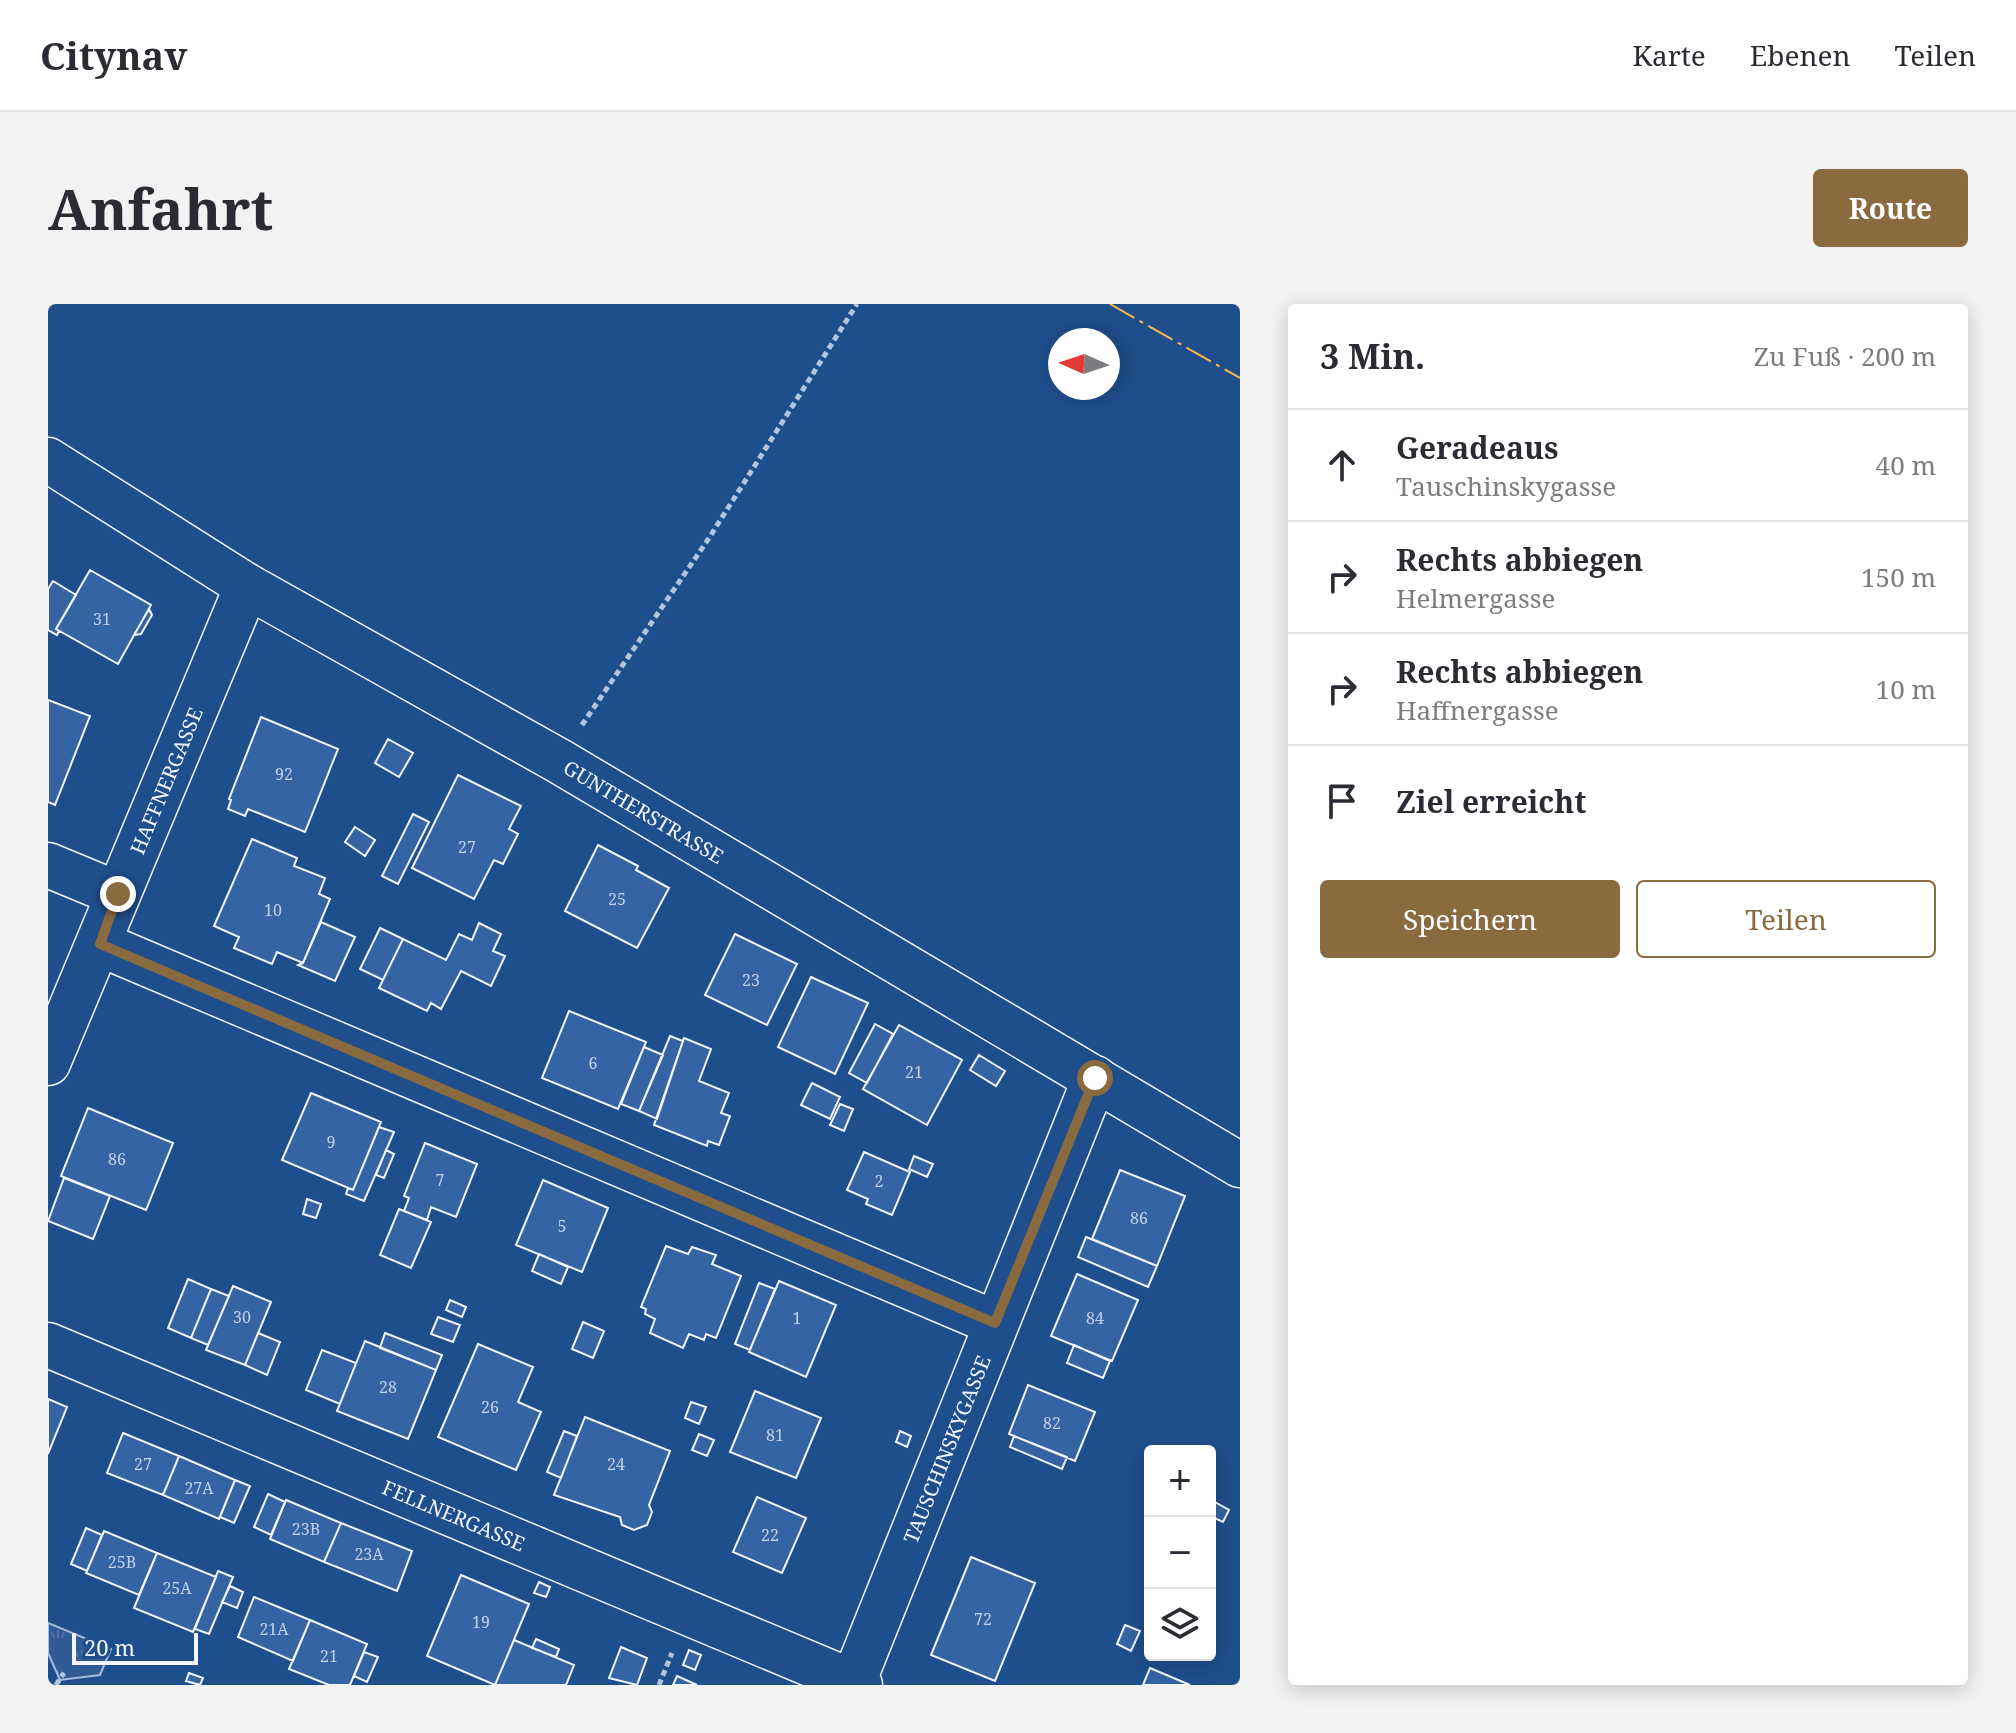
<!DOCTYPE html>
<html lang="de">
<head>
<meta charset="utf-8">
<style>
  :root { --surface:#fff; --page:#f2f2f3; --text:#2b2b33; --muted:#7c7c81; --line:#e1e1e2; --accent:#8a6a3f }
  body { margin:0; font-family:"Noto Serif",serif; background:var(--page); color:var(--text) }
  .controls { position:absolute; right:24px; bottom:24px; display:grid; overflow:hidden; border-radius:8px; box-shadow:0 4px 20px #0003 }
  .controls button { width:72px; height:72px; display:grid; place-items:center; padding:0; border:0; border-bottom:2px solid var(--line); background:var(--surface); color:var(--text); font:40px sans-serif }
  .compass { position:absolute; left:1000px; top:24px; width:72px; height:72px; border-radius:50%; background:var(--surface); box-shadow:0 4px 20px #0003; rotate:273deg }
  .scale { position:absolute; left:24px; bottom:20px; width:126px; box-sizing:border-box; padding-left:8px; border:4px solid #f2f6ff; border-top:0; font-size:22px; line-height:28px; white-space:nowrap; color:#f2f6ff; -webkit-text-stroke:6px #1f4e8c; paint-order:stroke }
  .stop { position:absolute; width:24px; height:24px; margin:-18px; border:6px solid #8a6a3f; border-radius:50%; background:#fff }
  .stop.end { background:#8a6a3f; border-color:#fff; box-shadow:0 2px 8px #0008 }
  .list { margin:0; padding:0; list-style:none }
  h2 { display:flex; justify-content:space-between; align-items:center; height:104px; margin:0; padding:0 32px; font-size:34px }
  h2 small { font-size:26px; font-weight:400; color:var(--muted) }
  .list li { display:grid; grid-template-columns:52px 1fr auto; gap:24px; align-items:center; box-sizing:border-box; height:112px; padding:0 32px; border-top:2px solid var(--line) }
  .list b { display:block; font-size:30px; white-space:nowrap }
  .list p { margin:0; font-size:26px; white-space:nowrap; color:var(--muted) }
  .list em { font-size:26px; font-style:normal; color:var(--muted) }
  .actions { display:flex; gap:16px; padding:24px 32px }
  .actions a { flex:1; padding:18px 0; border:2px solid var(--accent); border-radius:8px; text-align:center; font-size:28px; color:var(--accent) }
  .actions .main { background:var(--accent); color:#fff }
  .icon { flex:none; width:44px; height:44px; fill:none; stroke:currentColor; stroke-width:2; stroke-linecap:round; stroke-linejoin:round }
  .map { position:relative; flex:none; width:1192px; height:1381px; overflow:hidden; border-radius:8px }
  header { display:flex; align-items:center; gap:48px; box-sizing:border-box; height:112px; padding:0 40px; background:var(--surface); border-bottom:2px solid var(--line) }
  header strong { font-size:38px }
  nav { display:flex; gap:44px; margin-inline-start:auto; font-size:28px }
  .intro { display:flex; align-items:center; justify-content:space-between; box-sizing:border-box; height:192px; padding:0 48px }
  h1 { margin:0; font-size:56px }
  .button { padding:20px 36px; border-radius:8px; background:var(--accent); color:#fff; font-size:28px; font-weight:700 }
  main { display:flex; gap:48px; padding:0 48px }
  aside { flex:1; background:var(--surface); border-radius:8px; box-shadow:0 4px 20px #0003 }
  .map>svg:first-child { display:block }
  .park { fill:url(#park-tufts); stroke:#a8bbd7; stroke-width:2 }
  .building { fill:#3563a3; stroke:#f2f6ff; stroke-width:2 }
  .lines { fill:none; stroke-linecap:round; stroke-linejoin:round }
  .minor-casing { stroke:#f2f6ff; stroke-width:47 }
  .path { stroke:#b3c4dc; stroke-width:5; stroke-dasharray:6 4; stroke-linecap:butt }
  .minor { stroke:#1f4e8c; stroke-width:44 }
  .power { stroke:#ffb74d; stroke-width:2; stroke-dasharray:28 6 4 6; stroke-linecap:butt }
  .route { stroke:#8a6a3f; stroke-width:10 }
  .labels { text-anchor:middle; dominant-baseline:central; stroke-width:6; stroke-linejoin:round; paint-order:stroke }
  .number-label { font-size:16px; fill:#c3d1e8 }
  .street-label { font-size:20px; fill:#f2f6ff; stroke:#1f4e8c }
</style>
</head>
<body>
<header>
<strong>Citynav</strong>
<nav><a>Karte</a><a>Ebenen</a><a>Teilen</a></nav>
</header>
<div class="intro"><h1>Anfahrt</h1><a class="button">Route</a></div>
<main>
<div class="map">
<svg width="1192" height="1381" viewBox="0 0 1192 1381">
  <defs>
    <pattern id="park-tufts" width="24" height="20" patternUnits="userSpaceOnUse" patternTransform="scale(2)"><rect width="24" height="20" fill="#305b95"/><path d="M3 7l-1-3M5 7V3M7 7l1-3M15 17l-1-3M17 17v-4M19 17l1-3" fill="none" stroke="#4e73a5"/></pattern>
  </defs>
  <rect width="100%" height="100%" fill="#1f4e8c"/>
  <path class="park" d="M 0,1319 L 63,1345 L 52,1371 L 12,1376 L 0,1349 Z"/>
  <path class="building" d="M 42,266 L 103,301 L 70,360 L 8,325 Z
    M 5,277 L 28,291 L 8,325 L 11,327 L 9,331 L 0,326 L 0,285 Z
    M 101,305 L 104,311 L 93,330 L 86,331 Z
    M 0,396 L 42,412 L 7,501 L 0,498 Z
    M 213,413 L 290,445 L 257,528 L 200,505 L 197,512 L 180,505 L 183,496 L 181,495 Z
    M 340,435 L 365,449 L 351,473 L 327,459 Z
    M 410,471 L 473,502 L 461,525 L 470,530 L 455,560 L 446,556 L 426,595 L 364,564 Z
    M 365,510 L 381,518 L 350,580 L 334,572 Z
    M 307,523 L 327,536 L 317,552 L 297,538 Z
    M 204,535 L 249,554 L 246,562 L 277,574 L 271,590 L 282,595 L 255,659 L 229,648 L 224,660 L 186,644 L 191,633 L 166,622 Z
    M 550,541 L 590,562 L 588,566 L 621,584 L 589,644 L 517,607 Z
    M 273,618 L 307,633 L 287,677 L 250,661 L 255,659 Z
    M 431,619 L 453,630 L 445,647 L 457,652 L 443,682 L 413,667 L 393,705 L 383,699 L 379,707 L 331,684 L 355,635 L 398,656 L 411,630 L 424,636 Z
    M 332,624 L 355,635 L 335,676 L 312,665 Z
    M 687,630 L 749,660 L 719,721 L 657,691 Z
    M 763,673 L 820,699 L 787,770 L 730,743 Z
    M 521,707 L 598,738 L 570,805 L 494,774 Z
    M 827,720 L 845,730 L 819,779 L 801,769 Z
    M 851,721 L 914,756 L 879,821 L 815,785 Z
    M 622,732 L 635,737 L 609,815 L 591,807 Z
    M 636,734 L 663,745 L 651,777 L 681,789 L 673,809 L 682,812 L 671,841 L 660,837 L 659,842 L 606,821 Z
    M 596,743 L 615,751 L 591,807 L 573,800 Z
    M 931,751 L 957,767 L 948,782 L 922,766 Z
    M 764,779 L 792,793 L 782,815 L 753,801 Z
    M 263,789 L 333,818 L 305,886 L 234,856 Z
    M 792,800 L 805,805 L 796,827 L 782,821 Z
    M 40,804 L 125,839 L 98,906 L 13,872 Z
    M 331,823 L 346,828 L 316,897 L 298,890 L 300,884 L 305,886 Z
    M 377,839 L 429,860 L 408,913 L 383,903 L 379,916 L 356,907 L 361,894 L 356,892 Z
    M 338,846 L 346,850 L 336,874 L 328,871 Z
    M 816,848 L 862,868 L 844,911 L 818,900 L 820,895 L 799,886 Z
    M 866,852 L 885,860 L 879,873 L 861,865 Z
    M 1072,866 L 1137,892 L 1109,962 L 1044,935 Z
    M 16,874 L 62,892 L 45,935 L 0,917 Z
    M 495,876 L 560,904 L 534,968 L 468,941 Z
    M 259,895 L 273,900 L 268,914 L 255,910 Z
    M 351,905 L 383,918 L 363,964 L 332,951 Z
    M 1038,933 L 1109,962 L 1100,983 L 1030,953 Z
    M 618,942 L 640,950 L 644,943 L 668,951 L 664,960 L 693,972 L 668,1034 L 658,1030 L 656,1036 L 641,1030 L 635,1044 L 602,1029 L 607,1015 L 597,1010 L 598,1005 L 593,1003 Z
    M 491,950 L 520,963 L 513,980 L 484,967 Z
    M 1029,970 L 1090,996 L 1064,1057 L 1003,1032 Z
    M 140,975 L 163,985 L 143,1034 L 120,1024 Z
    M 731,977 L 788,1001 L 758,1073 L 701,1048 Z
    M 711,979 L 727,985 L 702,1046 L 687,1040 Z
    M 185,982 L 223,998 L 197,1061 L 158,1046 Z
    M 163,985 L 181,992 L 160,1041 L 143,1034 Z
    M 402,996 L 418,1003 L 414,1013 L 398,1006 Z
    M 390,1013 L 412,1021 L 405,1038 L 383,1030 Z
    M 535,1018 L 556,1027 L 545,1054 L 524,1045 Z
    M 210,1029 L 232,1038 L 219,1071 L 197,1061 Z
    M 337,1029 L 394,1051 L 388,1066 L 332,1044 Z
    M 317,1037 L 388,1066 L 360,1135 L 289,1107 Z
    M 430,1040 L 485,1063 L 470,1098 L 493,1108 L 468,1166 L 390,1133 Z
    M 1026,1041 L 1062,1057 L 1055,1074 L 1019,1059 Z
    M 274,1046 L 308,1059 L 292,1100 L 258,1086 Z
    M 980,1081 L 1047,1108 L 1027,1157 L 961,1130 Z
    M 707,1087 L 773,1114 L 748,1174 L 682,1148 Z
    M 0,1095 L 19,1103 L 0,1150 Z
    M 643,1098 L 658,1103 L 651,1120 L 637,1114 Z
    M 537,1113 L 622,1147 L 601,1201 L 604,1208 L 599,1221 L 586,1226 L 574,1221 L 572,1213 L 506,1191 Z
    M 516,1127 L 529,1132 L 513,1174 L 499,1168 Z
    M 852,1127 L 863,1132 L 859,1143 L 848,1138 Z
    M 75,1129 L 131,1152 L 115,1191 L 59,1169 Z
    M 651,1130 L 666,1136 L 659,1152 L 644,1146 Z
    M 966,1132 L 1019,1153 L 1014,1165 L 962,1143 Z
    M 131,1152 L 187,1176 L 171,1215 L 115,1191 Z
    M 187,1176 L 202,1182 L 186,1219 L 172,1213 Z
    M 220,1190 L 237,1198 L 223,1231 L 206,1223 Z
    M 709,1193 L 758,1214 L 734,1269 L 685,1248 Z
    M 238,1196 L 293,1219 L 276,1258 L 222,1235 Z
    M 1165,1197 L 1181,1206 L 1175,1218 L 1162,1212 Z
    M 293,1219 L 364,1247 L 349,1287 L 276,1258 Z
    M 38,1224 L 54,1231 L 39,1267 L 23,1260 Z
    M 56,1227 L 109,1249 L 91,1291 L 38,1269 Z
    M 109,1249 L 168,1273 L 145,1328 L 86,1304 Z
    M 923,1253 L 987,1279 L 947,1377 L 883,1351 Z
    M 170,1267 L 185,1273 L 161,1330 L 147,1325 Z
    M 413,1271 L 481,1300 L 447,1381 L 379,1352 Z
    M 491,1278 L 502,1283 L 498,1293 L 486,1289 Z
    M 182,1282 L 195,1288 L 189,1304 L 174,1298 Z
    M 206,1293 L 262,1316 L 245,1357 L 190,1333 Z
    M 262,1316 L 319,1340 L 302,1381 L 281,1381 L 241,1365 Z
    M 1077,1321 L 1092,1327 L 1083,1347 L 1069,1340 Z
    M 488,1335 L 511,1345 L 508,1353 L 484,1344 Z
    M 466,1336 L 526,1361 L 518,1381 L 447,1381 Z
    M 573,1343 L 599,1354 L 589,1381 L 561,1374 Z
    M 641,1346 L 653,1351 L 647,1366 L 635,1361 Z
    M 316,1348 L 330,1353 L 319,1378 L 306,1372 Z
    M 1102,1364 L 1142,1381 L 1095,1381 Z
    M 141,1369 L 155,1374 L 152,1381 L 138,1377 Z
    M 629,1372 L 649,1381 L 625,1381 Z"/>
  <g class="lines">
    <defs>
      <g id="minor">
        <path id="s1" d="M 0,156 L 199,282 L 511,457 L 1192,861"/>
        <path d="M 0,561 L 70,590"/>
        <path d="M 52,640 L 947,1019"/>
        <path id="s2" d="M 0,759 L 199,282"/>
        <path id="s3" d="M 0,1041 L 812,1381"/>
        <path id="s4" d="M 804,1381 L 1047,774"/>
      </g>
    </defs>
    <use href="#minor" class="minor-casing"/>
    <path class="path" d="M 534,421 L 661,234 L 809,0
      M 8,1381 L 16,1369
      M 611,1381 L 624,1349"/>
    <use href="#minor" class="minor"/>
    <path class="power" d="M 1062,0 L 1192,74"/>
  </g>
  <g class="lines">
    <path class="route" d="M 70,590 L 52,640 L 947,1019 L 1047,774"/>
  </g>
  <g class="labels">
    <g class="number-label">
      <text x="54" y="315">31</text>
      <text x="236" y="470">92</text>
      <text x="419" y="543">27</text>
      <text x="569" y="595">25</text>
      <text x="225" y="606">10</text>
      <text x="703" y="676">23</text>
      <text x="545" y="759">6</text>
      <text x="866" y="768">21</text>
      <text x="283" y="838">9</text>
      <text x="69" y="855">86</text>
      <text x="392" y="876">7</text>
      <text x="831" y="877">2</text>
      <text x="1091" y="914">86</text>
      <text x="514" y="922">5</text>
      <text x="194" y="1013">30</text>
      <text x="749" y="1014">1</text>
      <text x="1047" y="1014">84</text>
      <text x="340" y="1083">28</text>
      <text x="442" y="1103">26</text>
      <text x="1004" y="1119">82</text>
      <text x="727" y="1131">81</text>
      <text x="95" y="1160">27</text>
      <text x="568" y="1160">24</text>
      <text x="151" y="1184">27A</text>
      <text x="258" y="1225">23B</text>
      <text x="722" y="1231">22</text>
      <text x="321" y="1250">23A</text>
      <text x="74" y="1258">25B</text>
      <text x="129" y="1284">25A</text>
      <text x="935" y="1315">72</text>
      <text x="433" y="1318">19</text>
      <text x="226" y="1325">21A</text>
      <text x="281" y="1352">21</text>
    </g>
    <g class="street-label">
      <text stroke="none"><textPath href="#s2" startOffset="306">HAFFNERGASSE</textPath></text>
      <text stroke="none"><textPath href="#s1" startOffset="692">GUNTHERSTRASSE</textPath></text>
      <text stroke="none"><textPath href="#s4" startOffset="254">TAUSCHINSKYGASSE</textPath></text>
      <text stroke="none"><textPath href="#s3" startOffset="440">FELLNERGASSE</textPath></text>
    </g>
  </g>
</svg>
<div class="controls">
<button>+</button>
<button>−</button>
<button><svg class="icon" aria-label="layers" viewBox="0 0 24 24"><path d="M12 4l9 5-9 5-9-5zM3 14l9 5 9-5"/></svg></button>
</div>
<svg class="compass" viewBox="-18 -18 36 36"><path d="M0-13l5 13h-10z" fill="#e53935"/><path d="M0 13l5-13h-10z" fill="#7c7c81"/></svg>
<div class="scale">20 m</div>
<div class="stop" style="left:1047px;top:774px"></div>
<div class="stop end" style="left:70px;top:590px"></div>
</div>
<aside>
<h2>3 Min.<small>Zu Fuß · 200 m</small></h2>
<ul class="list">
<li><svg class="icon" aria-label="ahead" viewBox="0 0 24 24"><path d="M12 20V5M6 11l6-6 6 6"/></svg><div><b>Geradeaus</b><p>Tauschinskygasse</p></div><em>40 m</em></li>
<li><svg class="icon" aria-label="right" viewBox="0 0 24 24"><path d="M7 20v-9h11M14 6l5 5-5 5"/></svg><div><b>Rechts abbiegen</b><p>Helmergasse</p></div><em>150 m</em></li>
<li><svg class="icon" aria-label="right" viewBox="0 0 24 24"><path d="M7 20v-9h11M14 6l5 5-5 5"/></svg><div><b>Rechts abbiegen</b><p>Haffnergasse</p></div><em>10 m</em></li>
<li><svg class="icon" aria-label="arrive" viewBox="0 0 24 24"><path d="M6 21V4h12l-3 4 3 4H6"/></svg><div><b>Ziel erreicht</b></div></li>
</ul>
<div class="actions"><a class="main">Speichern</a><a>Teilen</a></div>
</aside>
</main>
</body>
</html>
